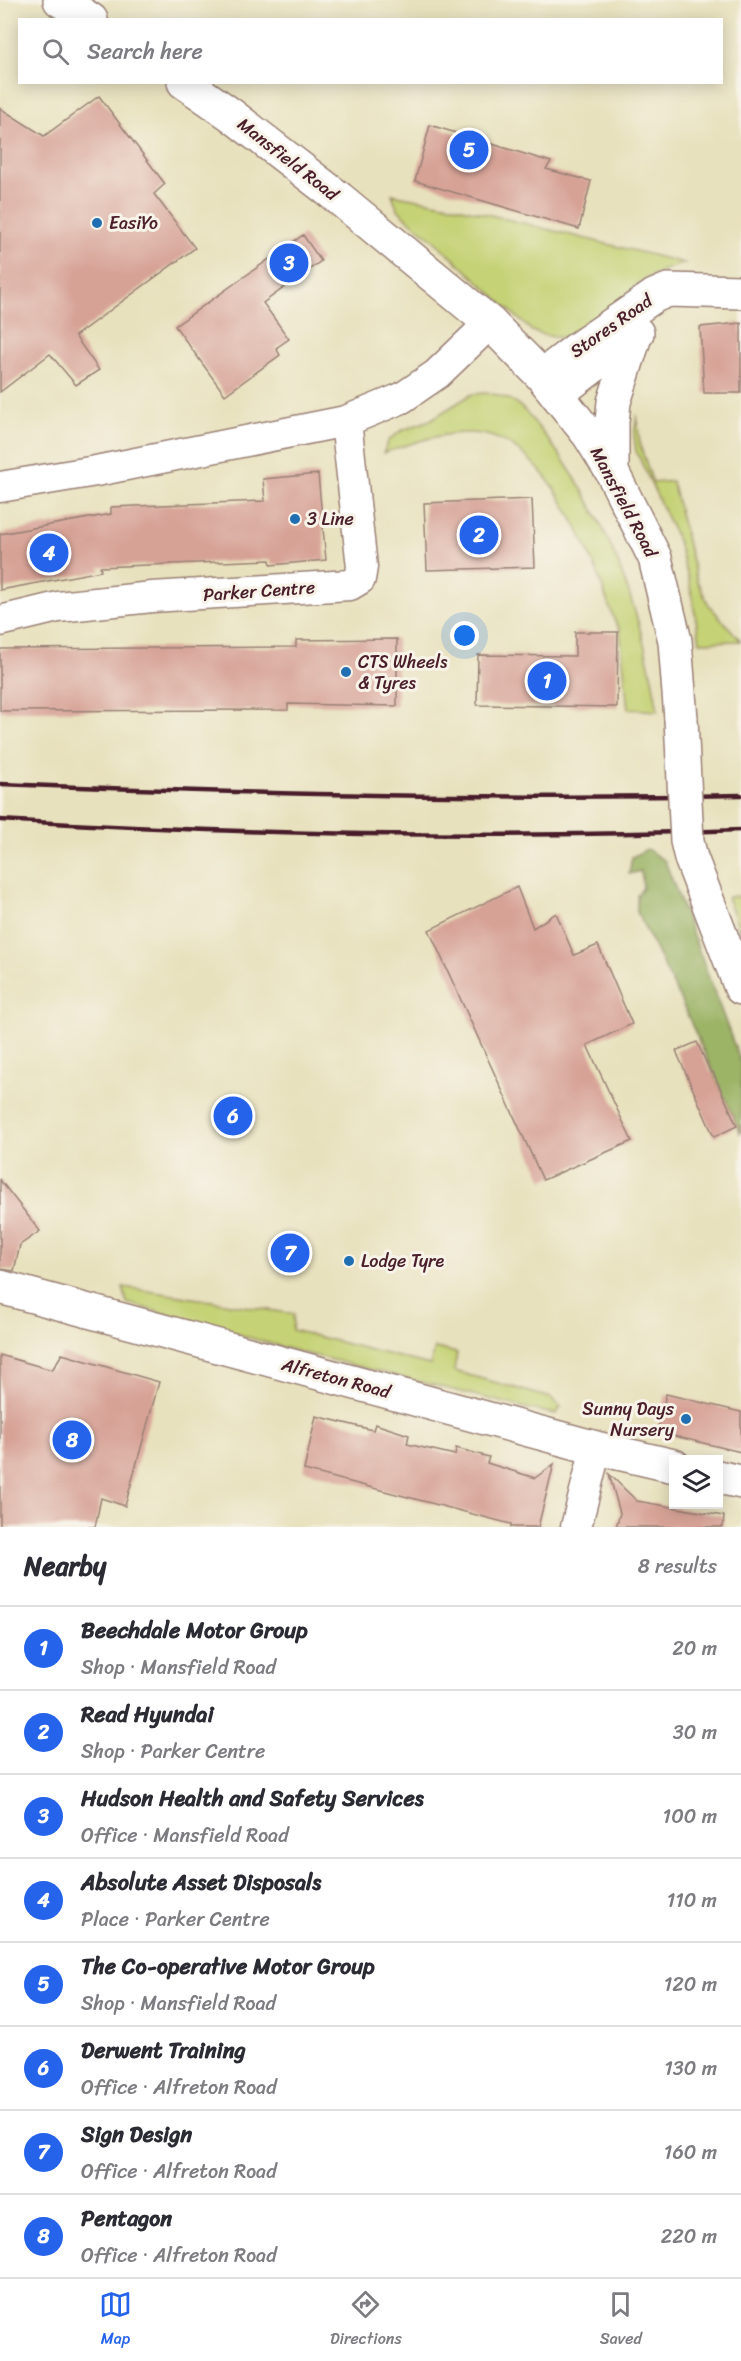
<!DOCTYPE html>
<html lang="en">
<head>
<meta charset="utf-8">
<style>
  :root { --surface:#fff; --page:#f2f2f3; --text:#2b2b33; --muted:#7c7c81; --line:#e1e1e2; --accent:#2563eb }
  body { margin:0; font-family:Sriracha,sans-serif; background:var(--page); color:var(--text) }
  .controls { position:absolute; right:18px; bottom:18px; display:grid; overflow:hidden; border-radius:0px; box-shadow:0 3px 15px #0003 }
  .controls button { width:54px; height:54px; display:grid; place-items:center; padding:0; border:0; border-bottom:2px solid var(--line); background:var(--surface); color:var(--text); font:30px sans-serif }
  .you { position:absolute; left:465px; top:636px; width:21px; height:21px; margin:-15px; border:4px solid #fff; border-radius:50%; background:#1a73e8; box-shadow:0 0 0 9px #1a73e833 }
  .badge { display:grid; place-items:center; width:39px; height:39px; border-radius:50%; background:var(--accent); color:#fff; font-size:20px; font-weight:700 }
  .pin { position:absolute; translate:-50% -50%; border:3px solid #fff; box-shadow:0 2px 6px #0006 }
  .list { margin:0; padding:0; list-style:none }
  h2 { display:flex; justify-content:space-between; align-items:center; height:78px; margin:0; padding:0 24px; font-size:26px }
  h2 small { font-size:20px; font-weight:400; color:var(--muted) }
  .list li { display:grid; grid-template-columns:39px 1fr auto; gap:18px; align-items:center; box-sizing:border-box; height:84px; padding:0 24px; border-top:2px solid var(--line) }
  .list b { display:block; font-size:22px; white-space:nowrap }
  .list p { margin:0; font-size:20px; white-space:nowrap; color:var(--muted) }
  .list em { font-size:20px; font-style:normal; color:var(--muted) }
  .icon { flex:none; width:33px; height:33px; fill:none; stroke:currentColor; stroke-width:2; stroke-linecap:round; stroke-linejoin:round }
  .map { position:relative; flex:none; width:741px; height:1527px; overflow:hidden }
  .search { position:absolute; background:var(--surface); box-shadow:0 3px 15px #0003; left:18px; right:18px; top:18px; height:66px; display:flex; align-items:center; gap:15px; box-sizing:border-box; padding:0 21px; border-radius:0px; color:var(--muted); font-size:22px }
  .sheet { height:750px; background:var(--surface) }
  nav { display:flex; justify-content:space-around; align-items:center; box-sizing:border-box; height:84px; border-top:2px solid var(--line); background:var(--surface); font-size:16px; color:var(--muted) }
  nav a { display:grid; justify-items:center; gap:3px }
  nav .on { color:var(--accent) }
  .map>svg:first-child { display:block }
  .green { fill:#c5d274; stroke:#887850; stroke-width:1.5 }
  .forest { fill:#9cb466; stroke:#736a48; stroke-width:1.5 }
  .building { fill:#d7a296 }
  .lines { fill:none; stroke-linecap:round; stroke-linejoin:round }
  .street-casing { stroke:#998074; stroke-width:33 }
  .secondary-casing { stroke:#998074; stroke-width:36 }
  .street { stroke:#fff; stroke-width:30 }
  .secondary { stroke:#fff; stroke-width:33 }
  .rail { stroke:#4a1f2b; stroke-width:4.5 }
  .secondary-bridge-casing { stroke:#998074; stroke-width:36; stroke-linecap:butt }
  .secondary-bridge { stroke:#fff; stroke-width:33 }
  .poi-dot { fill:#1f6fb2; stroke:#f7f3e8; stroke-width:2 }
  .labels { text-anchor:middle; dominant-baseline:central; stroke-width:6; stroke-linejoin:round; paint-order:stroke }
  .street-label { font-size:18px; fill:#4a1f2b; stroke:#f7f3e8 }
  .poi-label { font-size:18px; fill:#4a1f2b; stroke:#f7f3e8; text-anchor:start }
</style>
</head>
<body>
<div class="map">
<svg width="741" height="1527" viewBox="0 0 741 1527">
  <rect width="100%" height="100%" fill="#f7f3e8"/>
  <filter id="ink" filterUnits="userSpaceOnUse"><feTurbulence type="fractalNoise" baseFrequency=".0167" numOctaves="2"/><feDisplacementMap in="SourceGraphic" scale="12" xChannelSelector="R" yChannelSelector="G"/><feConvolveMatrix kernelMatrix="1 2 1 2 8 2 1 2 1" color-interpolation-filters="sRGB"/></filter>
  <filter id="wash" filterUnits="userSpaceOnUse"><feTurbulence type="fractalNoise" baseFrequency=".008" numOctaves="4" result="noise"/><feDisplacementMap in="SourceGraphic" scale="24" xChannelSelector="R" yChannelSelector="G"/><feGaussianBlur stdDeviation="1.35" result="paint"/><feColorMatrix in="noise" values="0 0 0 0 0 0 0 0 0 0 0 0 0 0 0 0 0 1.4 0 .05"/><feComposite in="paint" operator="in"/></filter>
  <g filter="url(#wash)">
    <rect width="100%" height="100%" fill="#e8e1bd"/>
    <path class="green" d="M 392,194 L 454,206 L 684,263 C 668,268 652,274 638,284 C 616,301 592,333 563,337 C 553,339 542,334 532,331 L 430,237 L 404,216 L 397,208 Z
      M 488,393 C 522,399 526,413 547,438 C 609,517 642,613 658,711 L 628,709 L 620,630 C 608,611 604,588 595,567 C 573,515 533,431 467,433 C 438,433 411,444 383,453 L 389,440 L 401,431 L 430,420 L 472,394 Z
      M 637,415 L 640,445 L 653,483 L 672,481 L 697,581 L 709,605 L 741,641 L 700,642 L 689,581 L 677,539 L 636,451 L 634,436 Z
      M 741,896 L 741,934 L 727,897 Z
      M 123,1287 L 294,1314 L 292,1330 L 430,1365 L 435,1348 L 457,1353 L 454,1371 L 551,1398 L 561,1407 L 556,1414 L 534,1410 L 300,1352 L 127,1303 Z"/>
    <path class="forest" d="M 647,849 L 665,861 L 741,1063 L 741,1134 L 681,1001 L 637,912 L 637,895 L 643,888 L 641,871 L 629,874 L 632,857 Z"/>
    <g id="blocks">
      <path class="building" d="M 99,96 L 165,184 L 154,194 L 195,248 L 75,336 L 99,370 L 76,385 L 50,354 L 0,392 L 0,108 L 44,136 Z
        M 430,125 L 551,162 L 546,169 L 591,181 L 579,229 L 415,181 Z
        M 303,235 L 321,261 L 263,303 L 289,339 L 276,348 L 280,355 L 225,395 L 175,326 Z
        M 741,323 L 741,393 L 704,393 L 700,327 Z
        M 318,474 L 326,560 L 271,565 L 270,560 L 100,567 L 101,571 L 0,590 L 0,534 L 111,514 L 111,507 L 265,501 L 263,479 Z
        M 532,499 L 535,567 L 427,570 L 424,503 Z
        M 575,632 L 618,632 L 617,707 L 477,705 L 478,655 L 575,656 Z
        M 397,639 L 397,706 L 288,704 L 288,710 L 0,711 L 0,649 L 296,647 L 296,640 Z
        M 517,887 L 533,928 L 556,913 L 574,955 L 598,945 L 632,1024 L 587,1045 L 632,1141 L 543,1180 L 429,930 Z
        M 697,1042 L 711,1073 L 713,1072 L 737,1126 L 714,1137 L 676,1051 Z
        M 0,1180 L 40,1231 L 20,1245 L 14,1271 L 0,1269 Z
        M 62,1354 L 159,1382 L 125,1506 L 101,1498 L 95,1527 L 0,1527 L 0,1355 L 52,1370 Z
        M 666,1394 L 741,1412 L 741,1452 L 657,1432 Z
        M 316,1416 L 373,1430 L 375,1424 L 409,1435 L 407,1444 L 455,1455 L 456,1448 L 489,1457 L 487,1463 L 535,1478 L 554,1464 L 538,1527 L 511,1527 L 511,1524 L 304,1470 Z
        M 609,1474 L 637,1501 L 724,1516 L 723,1527 L 616,1527 L 620,1513 Z"/>
    </g>
  </g>
  <g filter="url(#ink)">
    <use href="#blocks" fill-opacity="0" stroke="#998074" stroke-width="1.5"/>
    <g class="lines">
      <defs>
        <path id="street" d="M 0,487 L 96,471 L 346,421 L 402,398 L 437,374 L 490,323
          M 0,621 L 58,607 L 152,597 L 350,585 L 360,579 L 362,567 L 346,421
          M 576,1527 L 596,1448"/>
        <path id="secondary" d="M 60,0 L 91,20
          M 184,82 L 230,114 L 340,199 L 490,323 L 542,376 L 589,435 L 612,472 L 655,558 L 675,641 L 681,719
          M 542,376 L 577,349 L 654,296 L 668,290 L 741,292
          M 557,394 L 637,333
          M 612,472 L 612,422 L 614,402 L 636,333
          M 691,858 L 741,988
          M 0,1287 L 596,1448 L 674,1466
          M 718,1477 L 741,1482"/>
      </defs>
      <use href="#street" class="street-casing"/>
      <use href="#secondary" class="secondary-casing"/>
      <use href="#street" class="street"/>
      <use href="#secondary" class="secondary"/>
      <path class="rail" d="M 0,784 C 247,794 494,800 741,795
        M 0,820 C 247,835 494,839 741,830"/>
      <defs>
        <path id="secondary-bridge" d="M 681,719 L 687,841 L 691,858"/>
      </defs>
      <use href="#secondary-bridge" class="secondary-bridge-casing"/>
      <use href="#secondary-bridge" class="secondary-bridge"/>
    </g>
  </g>
  <g class="poi-dot">
    <circle cx="97" cy="223" r="6"/>
    <circle cx="295" cy="519" r="6"/>
    <circle cx="346" cy="672" r="6"/>
    <circle cx="349" cy="1261" r="6"/>
    <circle cx="686" cy="1419" r="6"/>
  </g>
  <g class="labels">
    <g class="street-label">
      <text transform="translate(288 159) rotate(38)">Mansfield Road</text>
      <text transform="translate(611 326) rotate(-35)">Stores Road</text>
      <text transform="translate(624 502) rotate(62)">Mansfield Road</text>
      <text transform="translate(259 591) rotate(-4)">Parker Centre</text>
      <text transform="translate(336 1378) rotate(15)">Alfreton Road</text>
    </g>
    <g class="poi-label">
      <text x="109" y="223">EasiYo</text>
      <text x="307" y="519">3 Line</text>
      <text x="358" y="662">CTS Wheels<tspan x="358" dy="21">&amp; Tyres</tspan></text>
      <text x="361" y="1261">Lodge Tyre</text>
      <text x="674" y="1409" text-anchor="end">Sunny Days<tspan x="674" dy="21">Nursery</tspan></text>
    </g>
  </g>
</svg>
<div class="controls">
<button><svg class="icon" aria-label="layers" viewBox="0 0 24 24"><path d="M12 4l9 5-9 5-9-5zM3 14l9 5 9-5"/></svg></button>
</div>
<div class="you"></div>
<div class="pin badge" style="left:547px;top:681px">1</div>
<div class="pin badge" style="left:479px;top:535px">2</div>
<div class="pin badge" style="left:289px;top:263px">3</div>
<div class="pin badge" style="left:49px;top:553px">4</div>
<div class="pin badge" style="left:469px;top:150px">5</div>
<div class="pin badge" style="left:233px;top:1116px">6</div>
<div class="pin badge" style="left:290px;top:1253px">7</div>
<div class="pin badge" style="left:72px;top:1440px">8</div>
<div class="search"><svg class="icon" aria-label="search" viewBox="0 0 24 24"><circle cx="10" cy="10" r="6"/><path d="M15 15l6 6"/></svg>Search here</div>
</div>
<section class="sheet">
<h2>Nearby<small>8 results</small></h2>
<ul class="list">
<li><span class="badge">1</span><div><b>Beechdale Motor Group</b><p>Shop · Mansfield Road</p></div><em>20 m</em></li>
<li><span class="badge">2</span><div><b>Read Hyundai</b><p>Shop · Parker Centre</p></div><em>30 m</em></li>
<li><span class="badge">3</span><div><b>Hudson Health and Safety Services</b><p>Office · Mansfield Road</p></div><em>100 m</em></li>
<li><span class="badge">4</span><div><b>Absolute Asset Disposals</b><p>Place · Parker Centre</p></div><em>110 m</em></li>
<li><span class="badge">5</span><div><b>The Co-operative Motor Group</b><p>Shop · Mansfield Road</p></div><em>120 m</em></li>
<li><span class="badge">6</span><div><b>Derwent Training</b><p>Office · Alfreton Road</p></div><em>130 m</em></li>
<li><span class="badge">7</span><div><b>Sign Design</b><p>Office · Alfreton Road</p></div><em>160 m</em></li>
<li><span class="badge">8</span><div><b>Pentagon</b><p>Office · Alfreton Road</p></div><em>220 m</em></li>
</ul>
</section>
<nav>
<a class="on"><svg class="icon" aria-label="map" viewBox="0 0 24 24"><path d="M3 6l6-2 6 2 6-2v14l-6 2-6-2-6 2zM9 4v14M15 6v14"/></svg>Map</a>
<a><svg class="icon" aria-label="directions" viewBox="0 0 24 24"><path d="M12 3l9 9-9 9-9-9zM9 14v-3h6M13 9l2 2-2 2"/></svg>Directions</a>
<a><svg class="icon" aria-label="saved" viewBox="0 0 24 24"><path d="M7 4h10v16l-5-4-5 4z"/></svg>Saved</a>
</nav>
</body>
</html>
